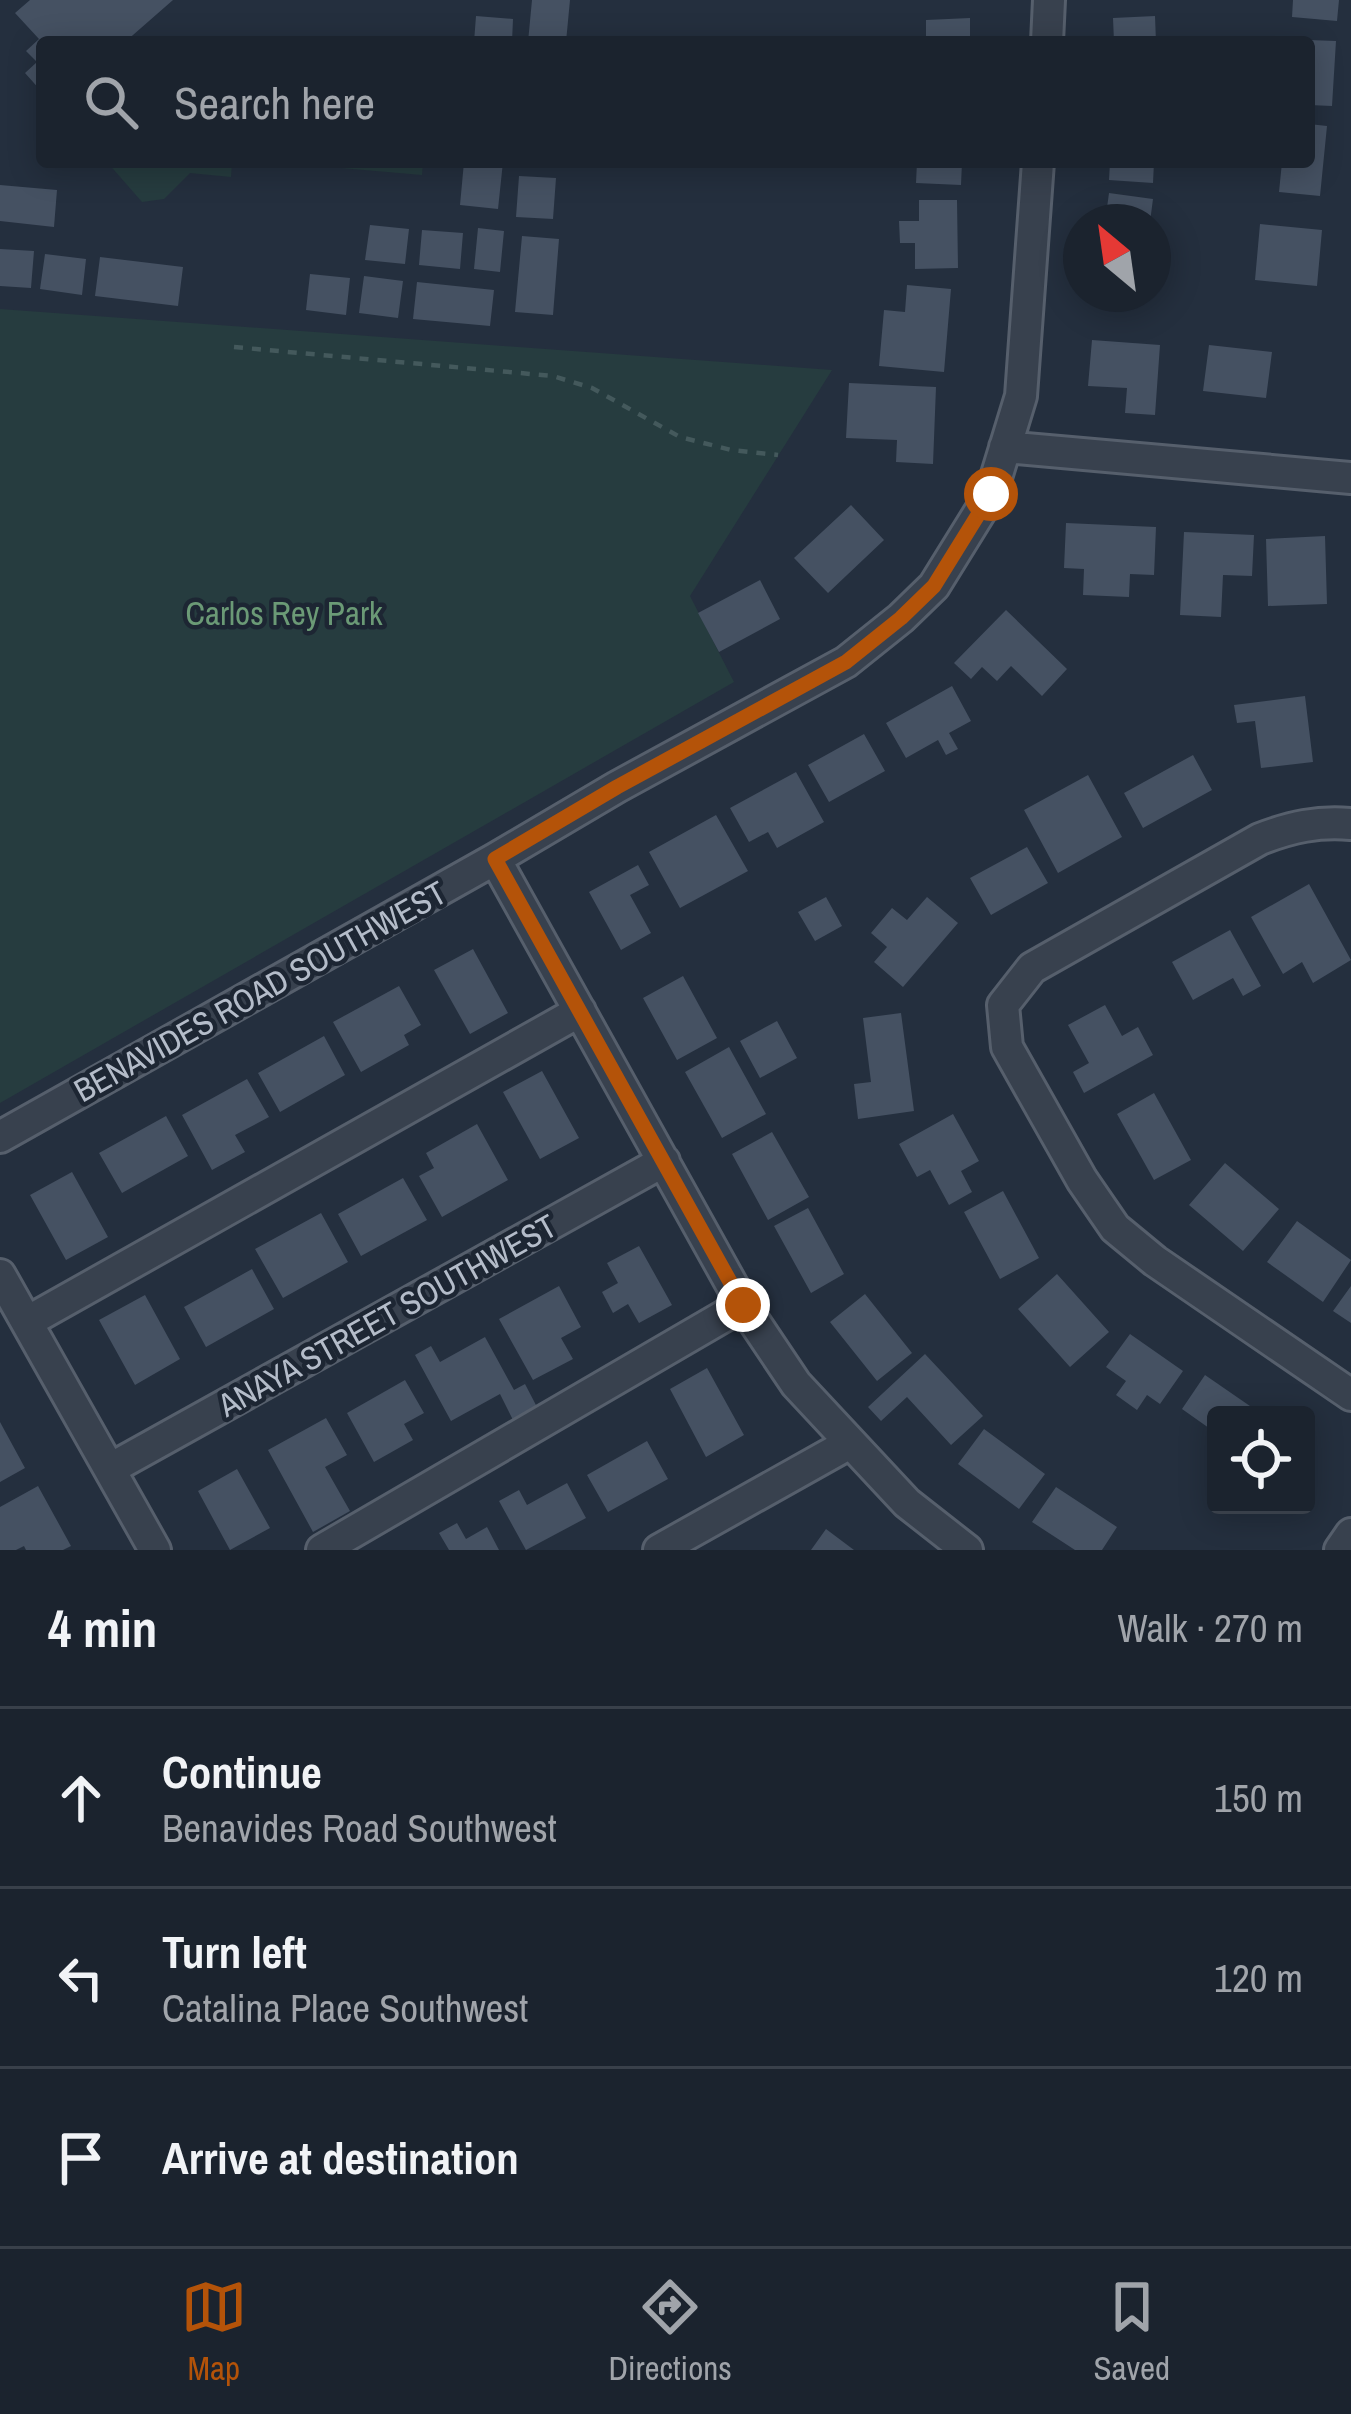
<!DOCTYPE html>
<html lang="en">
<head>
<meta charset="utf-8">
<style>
  :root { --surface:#1b232e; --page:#282f3a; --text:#f1f3f6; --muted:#a0a4aa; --line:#39404a; --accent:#b45309 }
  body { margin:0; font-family:"Archivo Narrow",sans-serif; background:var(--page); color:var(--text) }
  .controls { position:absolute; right:36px; bottom:36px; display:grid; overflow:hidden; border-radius:12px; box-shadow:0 6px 30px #0003 }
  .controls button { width:108px; height:108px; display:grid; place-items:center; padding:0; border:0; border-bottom:3px solid var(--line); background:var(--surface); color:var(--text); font:60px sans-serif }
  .compass { position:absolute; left:1063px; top:204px; width:108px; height:108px; border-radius:50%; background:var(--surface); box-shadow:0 6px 30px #0003; rotate:331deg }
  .stop { position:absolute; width:36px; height:36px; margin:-27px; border:9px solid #b45309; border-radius:50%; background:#fff }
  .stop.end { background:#b45309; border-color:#fff; box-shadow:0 3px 12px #0008 }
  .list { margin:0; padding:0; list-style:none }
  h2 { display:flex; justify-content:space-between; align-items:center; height:156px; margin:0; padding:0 48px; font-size:51px }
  h2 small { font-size:39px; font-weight:400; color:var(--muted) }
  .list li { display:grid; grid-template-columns:78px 1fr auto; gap:36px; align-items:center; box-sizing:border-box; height:180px; padding:0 48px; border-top:3px solid var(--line) }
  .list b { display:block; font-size:45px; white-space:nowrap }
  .list p { margin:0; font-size:39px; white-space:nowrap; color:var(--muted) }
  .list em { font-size:39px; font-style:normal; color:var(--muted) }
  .icon { flex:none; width:66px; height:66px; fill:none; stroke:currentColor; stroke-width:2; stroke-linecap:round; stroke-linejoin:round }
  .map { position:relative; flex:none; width:1351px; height:1550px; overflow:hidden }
  .search { position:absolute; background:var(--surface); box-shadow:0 6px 30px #0003; left:36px; right:36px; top:36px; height:132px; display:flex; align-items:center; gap:30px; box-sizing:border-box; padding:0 42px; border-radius:12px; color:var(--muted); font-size:45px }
  .sheet { height:696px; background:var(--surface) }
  nav { display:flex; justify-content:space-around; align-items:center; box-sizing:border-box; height:168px; border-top:3px solid var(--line); background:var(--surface); font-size:33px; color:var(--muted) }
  nav a { display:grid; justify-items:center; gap:6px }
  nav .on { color:var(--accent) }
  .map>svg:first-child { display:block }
  .green { fill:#263c3f }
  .building { fill:#455162 }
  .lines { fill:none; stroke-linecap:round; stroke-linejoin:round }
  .minor-casing { stroke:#565f6c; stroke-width:36 }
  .path { stroke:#44595c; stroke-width:4.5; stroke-dasharray:9 9; stroke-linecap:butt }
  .minor { stroke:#38414e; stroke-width:30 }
  .route { stroke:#b45309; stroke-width:15 }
  .labels { text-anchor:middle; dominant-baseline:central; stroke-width:9; stroke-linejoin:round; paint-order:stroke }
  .park-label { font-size:33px; fill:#6b9a76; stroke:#1d2633 }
  .street-label { font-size:33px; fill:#b4bcc9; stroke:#1d2633 }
</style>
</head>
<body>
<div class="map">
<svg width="1351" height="1550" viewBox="0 0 1351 1550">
  <rect width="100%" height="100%" fill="#242f3e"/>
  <path class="green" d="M 107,162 L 232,162 L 231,177 L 190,173 L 164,199 L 142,202 Z
    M 271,162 L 423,162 L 422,175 Z
    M 0,309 L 832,370 L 690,596 L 734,682 L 0,1103 Z"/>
  <path class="building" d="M 30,0 L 173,0 L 125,42 L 42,42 L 42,92 L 25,73 L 37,62 L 26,51 L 39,39 L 15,13 Z
    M 532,0 L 570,0 L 566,42 L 528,42 Z
    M 1293,0 L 1339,0 L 1337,21 L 1292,17 Z
    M 476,16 L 513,19 L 512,42 L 474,42 Z
    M 1155,16 L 1156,42 L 1114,42 L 1113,18 Z
    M 970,18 L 970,42 L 926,42 L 926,20 Z
    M 1309,40 L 1336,41 L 1332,106 L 1309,105 Z
    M 1309,124 L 1327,126 L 1320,196 L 1279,192 L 1282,162 L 1309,162 Z
    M 464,162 L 503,162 L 498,209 L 460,205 Z
    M 917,162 L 962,162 L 961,185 L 916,183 Z
    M 1110,162 L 1154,162 L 1153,183 L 1109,180 Z
    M 519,176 L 556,178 L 553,219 L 516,217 Z
    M 0,185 L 57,190 L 54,227 L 0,221 Z
    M 1109,193 L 1153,199 L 1150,222 L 1105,222 Z
    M 919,200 L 957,200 L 958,268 L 915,269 L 915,243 L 900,243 L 899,221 L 919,221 Z
    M 1260,224 L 1322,230 L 1317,286 L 1255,280 Z
    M 370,225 L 409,229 L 405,264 L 365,260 Z
    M 478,228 L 504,231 L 500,272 L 474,269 Z
    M 422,230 L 463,233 L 460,269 L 419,265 Z
    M 522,236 L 559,239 L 553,315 L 515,312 Z
    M 0,249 L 34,251 L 31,288 L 0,286 Z
    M 45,254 L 86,259 L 82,295 L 40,289 Z
    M 100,257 L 183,267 L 178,306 L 95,296 Z
    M 310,274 L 350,278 L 346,315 L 306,310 Z
    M 364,276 L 403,281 L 398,318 L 359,313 Z
    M 417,282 L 494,290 L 490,326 L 413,319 Z
    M 907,285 L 951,289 L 944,372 L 879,366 L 884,310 L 905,312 Z
    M 1092,340 L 1160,345 L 1155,415 L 1125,413 L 1127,388 L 1088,386 Z
    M 1209,345 L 1272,352 L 1266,398 L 1203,391 Z
    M 849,383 L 936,387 L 933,464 L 896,462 L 897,440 L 846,438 Z
    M 851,505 L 884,540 L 828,593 L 794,558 Z
    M 1066,523 L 1156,527 L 1154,575 L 1130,574 L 1129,597 L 1083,595 L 1084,569 L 1064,568 Z
    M 1184,532 L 1254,535 L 1252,576 L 1223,575 L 1221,617 L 1180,615 Z
    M 1325,536 L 1327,604 L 1268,606 L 1266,539 Z
    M 760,580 L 780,619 L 719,652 L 698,613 Z
    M 1006,610 L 1067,669 L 1042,696 L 1011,666 L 997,681 L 982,667 L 971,679 L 954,663 Z
    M 952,686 L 971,721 L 949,733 L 958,749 L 946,755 L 938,740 L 906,758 L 886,723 Z
    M 1305,696 L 1313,762 L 1261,768 L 1255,721 L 1237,723 L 1234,705 Z
    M 864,734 L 885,771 L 829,802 L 808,765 Z
    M 1193,755 L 1212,790 L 1143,828 L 1124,793 Z
    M 796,772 L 824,822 L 777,848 L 768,832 L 749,842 L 730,808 Z
    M 1088,775 L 1122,837 L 1058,873 L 1024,810 Z
    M 716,815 L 748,871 L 680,908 L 649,852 Z
    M 1027,847 L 1048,883 L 991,915 L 970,878 Z
    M 638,865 L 649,885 L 630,895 L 651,933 L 621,950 L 589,892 Z
    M 1309,884 L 1351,960 L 1313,983 L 1302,962 L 1283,974 L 1251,917 Z
    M 826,897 L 842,926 L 815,941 L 798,912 Z
    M 927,897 L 958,923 L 903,987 L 874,962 L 887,947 L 871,933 L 892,908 L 907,920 Z
    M 1230,930 L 1261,986 L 1243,996 L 1233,978 L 1193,1000 L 1172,962 Z
    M 473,949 L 508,1013 L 470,1034 L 434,970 Z
    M 683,976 L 717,1038 L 677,1060 L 643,998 Z
    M 399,986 L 421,1025 L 404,1035 L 409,1045 L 361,1072 L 333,1022 Z
    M 1105,1005 L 1122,1036 L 1138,1027 L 1153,1055 L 1084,1093 L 1073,1072 L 1089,1063 L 1068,1025 Z
    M 901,1013 L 914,1111 L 858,1119 L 854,1084 L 871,1082 L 863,1018 Z
    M 777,1021 L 797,1058 L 760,1078 L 740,1041 Z
    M 324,1036 L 345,1075 L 280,1112 L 258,1073 Z
    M 729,1047 L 766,1114 L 722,1138 L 685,1072 Z
    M 542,1071 L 579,1138 L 540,1159 L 503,1092 Z
    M 247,1079 L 269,1117 L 235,1135 L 245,1152 L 212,1170 L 182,1115 Z
    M 1154,1093 L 1191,1160 L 1154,1180 L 1117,1114 Z
    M 953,1114 L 979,1161 L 961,1171 L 972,1192 L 949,1205 L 930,1170 L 917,1177 L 899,1144 Z
    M 166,1116 L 188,1156 L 122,1193 L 99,1153 Z
    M 477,1124 L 508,1180 L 442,1217 L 419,1176 L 434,1168 L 426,1153 Z
    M 772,1132 L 809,1197 L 768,1220 L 732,1154 Z
    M 1225,1163 L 1279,1209 L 1243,1251 L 1189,1205 Z
    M 72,1172 L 108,1237 L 66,1260 L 30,1195 Z
    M 403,1178 L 427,1220 L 361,1256 L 338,1214 Z
    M 1003,1191 L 1039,1258 L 1000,1279 L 964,1212 Z
    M 808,1208 L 844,1274 L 811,1293 L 774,1226 Z
    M 321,1213 L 348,1262 L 283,1298 L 255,1249 Z
    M 1297,1221 L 1351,1260 L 1323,1302 L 1267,1262 Z
    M 639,1246 L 672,1305 L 639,1323 L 628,1304 L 613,1313 L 602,1292 L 618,1283 L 607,1263 Z
    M 252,1269 L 274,1309 L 206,1347 L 184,1307 Z
    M 1057,1274 L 1109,1332 L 1070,1367 L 1018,1309 Z
    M 559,1286 L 581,1327 L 561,1338 L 573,1359 L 533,1380 L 499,1319 Z
    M 1351,1286 L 1351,1323 L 1333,1311 Z
    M 865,1294 L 912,1353 L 877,1381 L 830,1322 Z
    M 145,1295 L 180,1359 L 135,1385 L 99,1320 Z
    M 1130,1334 L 1183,1371 L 1160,1404 L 1147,1395 L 1137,1410 L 1116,1395 L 1126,1381 L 1106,1367 Z
    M 485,1337 L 514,1390 L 525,1384 L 537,1407 L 513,1420 L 500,1394 L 451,1421 L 415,1355 L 431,1346 L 440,1362 Z
    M 925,1354 L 983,1416 L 951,1445 L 907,1397 L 881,1421 L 868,1407 Z
    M 707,1368 L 744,1435 L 706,1457 L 670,1389 Z
    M 1205,1375 L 1263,1415 L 1216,1415 L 1216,1433 L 1182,1409 Z
    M 405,1380 L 424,1413 L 404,1424 L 413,1440 L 374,1462 L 347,1413 Z
    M 326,1418 L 347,1455 L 325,1467 L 350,1511 L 313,1532 L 268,1450 Z
    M 0,1422 L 25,1468 L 0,1482 Z
    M 984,1429 L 1045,1474 L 1019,1509 L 958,1464 Z
    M 647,1441 L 668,1479 L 608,1512 L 587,1475 Z
    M 237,1469 L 270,1528 L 230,1550 L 198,1491 Z
    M 567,1483 L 586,1518 L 526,1550 L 499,1501 L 519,1490 L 527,1505 Z
    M 38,1486 L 71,1546 L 63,1550 L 26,1550 L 24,1546 L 16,1550 L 0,1550 L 0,1507 Z
    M 1056,1487 L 1117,1527 L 1102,1550 L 1075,1550 L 1032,1522 Z
    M 457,1523 L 466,1539 L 487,1527 L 499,1550 L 449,1550 L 439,1533 Z
    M 826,1529 L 854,1550 L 811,1550 Z"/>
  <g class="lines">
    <defs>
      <path id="minor" d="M 1047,42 L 1049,0
        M 1005,447 L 1351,478
        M 1351,824 C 1318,821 1291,827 1260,839 L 1032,968 L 1003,1005 L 1007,1047 L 1082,1180 L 1115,1228 L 1155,1261 L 1351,1395
        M 495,859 L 743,1305 L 796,1384 L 907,1503 L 967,1550
        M 0,1137 L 495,859 L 617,787 L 846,662 L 901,618 L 934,586 L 991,494 L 1021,396 L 1038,162
        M 0,1275 L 155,1550
        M 27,1322 L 580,1011
        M 110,1469 L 664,1161
        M 322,1550 L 743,1305
        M 659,1550 L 850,1443
        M 1340,1550 L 1351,1534"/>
    </defs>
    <use href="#minor" class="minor-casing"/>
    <path class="path" d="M 234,347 L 553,376 L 592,388 L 680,437 L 731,450 L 778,455"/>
    <use href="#minor" class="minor"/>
  </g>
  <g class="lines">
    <path class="route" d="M 743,1305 L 495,859 L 617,787 L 846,662 L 901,618 L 934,586 L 991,494"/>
  </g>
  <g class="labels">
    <g class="park-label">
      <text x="284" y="613">Carlos Rey Park</text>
    </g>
    <g class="street-label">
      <text transform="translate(260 991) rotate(-29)">BENAVIDES ROAD SOUTHWEST</text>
      <text transform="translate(387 1315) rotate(-29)">ANAYA STREET SOUTHWEST</text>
    </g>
  </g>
</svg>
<div class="controls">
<button><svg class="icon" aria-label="locate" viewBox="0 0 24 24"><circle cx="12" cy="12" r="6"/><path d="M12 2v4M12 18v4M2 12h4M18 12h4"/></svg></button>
</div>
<svg class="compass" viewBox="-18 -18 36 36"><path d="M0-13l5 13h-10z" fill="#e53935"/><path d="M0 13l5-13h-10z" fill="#a0a4aa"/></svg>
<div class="stop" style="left:991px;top:494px"></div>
<div class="stop end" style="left:743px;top:1305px"></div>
<div class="search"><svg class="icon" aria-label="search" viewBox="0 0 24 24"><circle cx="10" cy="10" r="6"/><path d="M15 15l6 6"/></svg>Search here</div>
</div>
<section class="sheet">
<h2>4 min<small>Walk · 270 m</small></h2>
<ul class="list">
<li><svg class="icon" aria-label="ahead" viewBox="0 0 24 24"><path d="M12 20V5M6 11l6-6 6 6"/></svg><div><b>Continue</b><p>Benavides Road Southwest</p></div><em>150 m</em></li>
<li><svg class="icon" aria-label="left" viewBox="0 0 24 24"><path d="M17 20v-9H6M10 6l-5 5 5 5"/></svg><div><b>Turn left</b><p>Catalina Place Southwest</p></div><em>120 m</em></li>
<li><svg class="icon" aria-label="arrive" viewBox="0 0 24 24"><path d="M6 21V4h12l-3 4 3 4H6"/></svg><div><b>Arrive at destination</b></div></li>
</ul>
</section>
<nav>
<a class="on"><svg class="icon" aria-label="map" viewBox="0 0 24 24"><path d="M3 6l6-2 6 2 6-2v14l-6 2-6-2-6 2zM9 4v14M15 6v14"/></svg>Map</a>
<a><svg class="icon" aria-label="directions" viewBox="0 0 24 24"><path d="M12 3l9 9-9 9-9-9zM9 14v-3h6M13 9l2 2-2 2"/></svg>Directions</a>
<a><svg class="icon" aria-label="saved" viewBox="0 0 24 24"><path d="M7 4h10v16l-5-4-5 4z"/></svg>Saved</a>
</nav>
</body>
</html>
